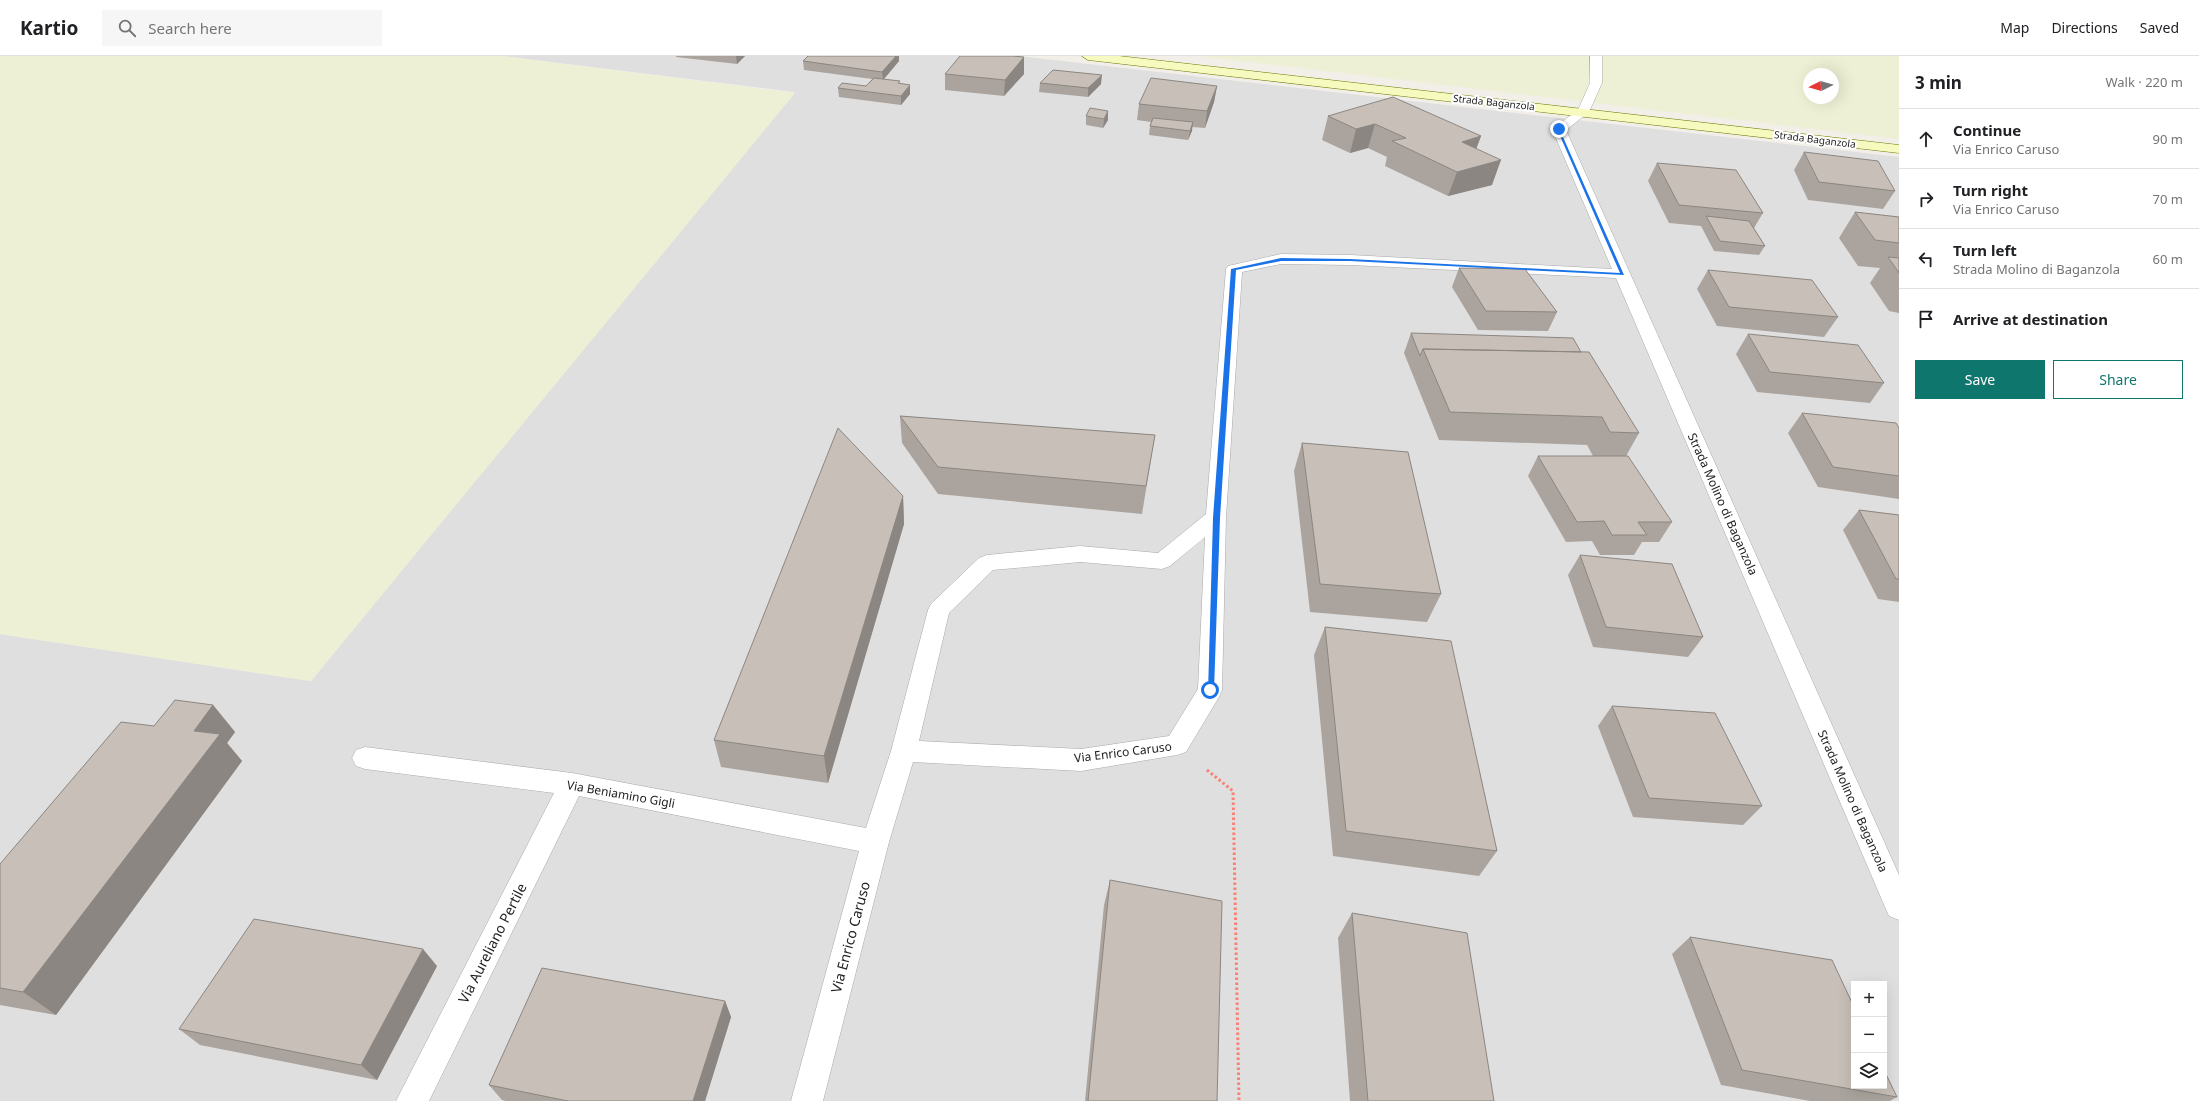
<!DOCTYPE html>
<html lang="en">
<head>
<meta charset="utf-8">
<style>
  :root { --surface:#fff; --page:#f6f6f6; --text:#202124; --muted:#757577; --line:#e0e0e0; --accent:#0f766e }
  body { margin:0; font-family:"Noto Sans",sans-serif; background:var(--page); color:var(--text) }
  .controls { position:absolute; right:12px; bottom:12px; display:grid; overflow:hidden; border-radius:0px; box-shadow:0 4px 16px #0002 }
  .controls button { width:36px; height:36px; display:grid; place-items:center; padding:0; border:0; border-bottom:1px solid var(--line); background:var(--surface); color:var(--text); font:20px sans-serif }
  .compass { position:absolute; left:1803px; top:12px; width:36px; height:36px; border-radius:50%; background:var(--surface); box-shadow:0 4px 16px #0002; rotate:265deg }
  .stop { position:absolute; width:12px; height:12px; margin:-9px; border:3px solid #1a73e8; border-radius:50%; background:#fff }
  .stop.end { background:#1a73e8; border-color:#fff; box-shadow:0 1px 4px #0008 }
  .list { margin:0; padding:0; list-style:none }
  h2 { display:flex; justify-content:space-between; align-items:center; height:52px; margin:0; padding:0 16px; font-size:17px }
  h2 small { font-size:13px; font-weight:400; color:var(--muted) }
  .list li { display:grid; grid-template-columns:26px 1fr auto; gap:12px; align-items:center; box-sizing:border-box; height:60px; padding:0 16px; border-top:1px solid var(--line) }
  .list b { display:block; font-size:15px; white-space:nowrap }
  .list p { margin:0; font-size:13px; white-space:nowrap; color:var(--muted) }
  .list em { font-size:13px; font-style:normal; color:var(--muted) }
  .actions { display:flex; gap:8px; padding:12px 16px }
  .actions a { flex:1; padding:9px 0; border:1px solid var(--accent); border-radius:0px; text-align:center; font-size:14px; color:var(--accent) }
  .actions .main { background:var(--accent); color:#fff }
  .icon { flex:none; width:22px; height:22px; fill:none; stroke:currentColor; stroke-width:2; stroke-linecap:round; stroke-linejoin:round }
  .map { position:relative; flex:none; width:1899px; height:1045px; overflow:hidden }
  header { display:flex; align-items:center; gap:24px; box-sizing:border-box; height:56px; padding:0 20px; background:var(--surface); border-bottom:1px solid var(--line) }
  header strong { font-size:19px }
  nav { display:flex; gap:22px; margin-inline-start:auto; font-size:14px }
  .search { width:280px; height:36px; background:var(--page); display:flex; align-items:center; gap:10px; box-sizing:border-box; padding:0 14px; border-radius:0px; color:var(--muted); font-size:15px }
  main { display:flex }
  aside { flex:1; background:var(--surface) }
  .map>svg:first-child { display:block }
  .residential { fill:#e0dfdf; fill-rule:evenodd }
  .farmland { fill:#eef0d5; fill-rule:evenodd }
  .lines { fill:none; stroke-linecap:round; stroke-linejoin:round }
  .minor-casing { stroke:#a9a9a9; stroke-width:1 }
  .secondary-casing { stroke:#707d05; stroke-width:1 }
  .path { stroke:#fa8072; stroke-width:3; stroke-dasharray:2.5 2.5; stroke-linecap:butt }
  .minor { fill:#fff; fill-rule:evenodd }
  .secondary { fill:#f7fabf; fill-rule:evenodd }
  .wall { fill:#aba49e }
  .shaded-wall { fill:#8b8681 }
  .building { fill:#c7bfb8; stroke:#8b8681 }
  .route { fill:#1a73e8 }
  .labels { text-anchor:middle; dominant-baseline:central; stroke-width:4; stroke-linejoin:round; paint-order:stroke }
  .far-street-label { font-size:10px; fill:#222; stroke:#fff }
  .street-label { font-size:12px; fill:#222; stroke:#fff }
  .near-street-label { font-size:14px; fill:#222; stroke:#fff }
</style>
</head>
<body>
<header>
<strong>Kartio</strong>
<div class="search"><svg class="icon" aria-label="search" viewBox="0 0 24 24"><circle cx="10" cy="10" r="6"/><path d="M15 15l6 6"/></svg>Search here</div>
<nav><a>Map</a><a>Directions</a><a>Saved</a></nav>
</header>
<main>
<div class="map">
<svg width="1899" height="1045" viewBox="0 0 1899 1045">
  <rect width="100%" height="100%" fill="#f2efe9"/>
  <path class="residential" d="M 502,0 L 1019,0 L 1899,101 L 1899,1045 L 0,1045 L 0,578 L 311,625 L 794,36 ZM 1854,928 L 1884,928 L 1884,1030 L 1854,1030 Z"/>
  <path class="farmland" d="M 0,0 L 502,0 L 795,37 L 311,625 L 0,578 Z
    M 1196,0 L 1899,0 L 1899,83 L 1283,10 ZM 1809,18 L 1833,18 L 1833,42 L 1809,42 Z"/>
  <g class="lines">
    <defs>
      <path id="minor" d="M 1590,0 L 1602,0 L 1602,27 L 1589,56 L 1566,74 L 1899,819 L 1899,864 L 1889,860 L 1885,851 L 1616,222 L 1351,209 L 1281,208 L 1242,216 L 1226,461 L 1222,634 L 1219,641 L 1186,696 L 1177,699 L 1081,715 L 913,706 L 889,786 L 823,1045 L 791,1045 L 859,795 L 579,740 L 429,1045 L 396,1045 L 554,737 L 365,713 L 356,710 L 352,702 L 356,694 L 365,691 L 572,717 L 866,772 L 891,695 L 928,554 L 931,548 L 979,502 L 987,499 L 1080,490 L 1158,497 L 1206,458 L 1226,213 L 1228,210 L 1281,198 L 1351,199 L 1612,213 L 1552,73 L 1578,54 L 1590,27 ZM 1205,481 L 1198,633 L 1169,680 L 1081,693 L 919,685 L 949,557 L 993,514 L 1080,506 L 1162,513 L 1170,510 Z"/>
      <path id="secondary" d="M 1082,0 L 1119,0 L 1899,89 L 1899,97 L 1088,4 Z"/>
    </defs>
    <use href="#minor" class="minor-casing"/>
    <use href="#secondary" class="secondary-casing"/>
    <path class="path" d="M 1207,714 L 1233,735 L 1239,1045"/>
    <use href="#minor" class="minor"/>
    <use href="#secondary" class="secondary"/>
  </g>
  <path class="wall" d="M 676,0 L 745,0 L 737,8 L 676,1 Z
    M 1024,1 L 1024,18 L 1004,40 L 945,34 L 945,18 Z
    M 803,5 L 899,5 L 884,23 L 900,28 L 910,38 L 901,49 L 839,41 L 838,32 L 866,30 L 872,23 L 804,14 Z
    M 1040,27 L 1101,28 L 1088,41 L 1039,36 Z
    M 1217,30 L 1214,46 L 1205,72 L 1192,71 L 1192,75 L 1188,84 L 1149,79 L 1150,70 L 1151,66 L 1137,64 L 1139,48 Z
    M 1086,60 L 1108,64 L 1103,72 L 1086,69 Z
    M 1328,60 L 1481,80 L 1476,93 L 1492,129 L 1448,140 L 1385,110 L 1387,101 L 1368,92 L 1350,97 L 1322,84 Z
    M 1804,96 L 1895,135 L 1883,153 L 1808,144 L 1794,114 Z
    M 1657,107 L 1763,157 L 1754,172 L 1765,190 L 1759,199 L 1714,195 L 1701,170 L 1669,167 L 1648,125 Z
    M 1855,156 L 1899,161 L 1899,257 L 1889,255 L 1870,227 L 1880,212 L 1858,210 L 1839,182 Z
    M 1459,212 L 1557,256 L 1548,275 L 1478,274 L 1452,231 Z
    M 1708,214 L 1838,261 L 1824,281 L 1717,270 L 1697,233 Z
    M 1411,277 L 1581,296 L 1639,377 L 1626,400 L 1672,466 L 1659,486 L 1642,486 L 1634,499 L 1600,499 L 1592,485 L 1566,486 L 1528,420 L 1538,400 L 1593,400 L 1587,389 L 1439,384 L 1404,297 Z
    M 1748,278 L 1884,327 L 1870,347 L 1757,336 L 1736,298 Z
    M 1802,357 L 1899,372 L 1899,443 L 1818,431 L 1788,377 Z
    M 900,360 L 1155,379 L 1142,458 L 938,438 L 902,387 Z
    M 1302,387 L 1441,538 L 1427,566 L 1310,556 L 1294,415 Z
    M 903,440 L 904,468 L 828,727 L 721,711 L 714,684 Z
    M 1859,454 L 1899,459 L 1899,546 L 1878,543 L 1843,474 Z
    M 1580,499 L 1703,581 L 1688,601 L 1593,591 L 1568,519 Z
    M 1325,571 L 1497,795 L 1479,820 L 1333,800 L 1314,599 Z
    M 213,649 L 235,676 L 227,687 L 242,705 L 56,959 L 0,949 L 0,808 Z
    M 1612,650 L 1762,750 L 1743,769 L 1633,761 L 1598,670 Z
    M 1110,824 L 1217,1045 L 1085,1045 L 1104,849 Z
    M 1352,857 L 1494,1045 L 1350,1045 L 1338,882 Z
    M 1690,881 L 1897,1041 L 1890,1045 L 1810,1045 L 1721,1029 L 1672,898 Z
    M 437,910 L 377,1024 L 200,989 L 179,973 Z
    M 725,945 L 731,961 L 705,1045 L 506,1045 L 502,1044 L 489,1029 Z"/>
  <path class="shaded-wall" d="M 736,0 L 745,0 L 737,8 Z
    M 896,0 L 899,0 L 899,5 L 883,24 L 882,16 Z
    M 1024,1 L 1024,18 L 1004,40 L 1005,24 Z
    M 1102,19 L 1101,28 L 1088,41 L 1088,32 Z
    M 910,29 L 910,38 L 901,49 L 901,40 Z
    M 1217,30 L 1214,46 L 1205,72 L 1207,55 Z
    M 1108,55 L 1108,64 L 1103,72 L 1104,63 Z
    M 1193,66 L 1192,75 L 1188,84 L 1190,75 Z
    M 1375,68 L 1368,92 L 1350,97 L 1356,73 Z
    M 1481,80 L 1472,104 L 1462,86 Z
    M 1501,104 L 1492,129 L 1448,140 L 1457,116 Z
    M 903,440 L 904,468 L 828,727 L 824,700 Z
    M 213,649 L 235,676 L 227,687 L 242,705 L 56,959 L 23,936 L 194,675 Z
    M 423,893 L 437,910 L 377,1024 L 361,1009 Z
    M 725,945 L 731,961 L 705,1045 L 693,1045 Z"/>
  <path class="building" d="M 808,0 L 896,0 L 882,16 L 803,5 Z
    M 960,0 L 1012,0 L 1024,1 L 1005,24 L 945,18 Z
    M 1053,14 L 1102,19 L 1088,32 L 1040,27 Z
    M 874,22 L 900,25 L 898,27 L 910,29 L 901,40 L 838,32 L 842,27 L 866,30 Z
    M 1151,22 L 1217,30 L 1207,55 L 1139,48 Z
    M 1393,41 L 1481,80 L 1462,86 L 1501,104 L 1457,116 L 1392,85 L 1406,82 L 1375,68 L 1356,73 L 1328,60 Z
    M 1090,52 L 1108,55 L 1104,63 L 1086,60 Z
    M 1153,62 L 1193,66 L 1190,75 L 1150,70 Z
    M 1804,96 L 1878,105 L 1895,135 L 1819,126 Z
    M 1657,107 L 1736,114 L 1763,157 L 1679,149 Z
    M 1855,156 L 1899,161 L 1899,187 L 1875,184 Z
    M 1706,160 L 1749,165 L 1765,190 L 1720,185 Z
    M 1888,201 L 1899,202 L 1899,217 Z
    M 1459,212 L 1525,213 L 1557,256 L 1486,255 Z
    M 1708,214 L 1812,224 L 1838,261 L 1729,251 Z
    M 1411,277 L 1573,282 L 1581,296 L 1423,293 L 1420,300 Z
    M 1748,278 L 1858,289 L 1884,327 L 1770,316 Z
    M 1423,293 L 1589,296 L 1639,377 L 1610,376 L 1602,361 L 1450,356 Z
    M 1802,357 L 1896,367 L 1899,372 L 1899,420 L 1833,411 Z
    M 900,360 L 1155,379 L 1146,430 L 938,411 Z
    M 838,372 L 903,440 L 824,700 L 714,684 Z
    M 1302,387 L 1408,396 L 1441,538 L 1320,528 Z
    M 1538,400 L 1628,400 L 1672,466 L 1638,466 L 1647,479 L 1612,479 L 1604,465 L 1577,466 Z
    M 1859,454 L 1899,459 L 1899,523 L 1896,523 Z
    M 1580,499 L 1672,508 L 1703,581 L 1606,571 Z
    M 1325,571 L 1451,585 L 1497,795 L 1346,775 Z
    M 175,644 L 213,649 L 194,675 L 220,678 L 23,936 L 0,932 L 0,808 L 121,666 L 154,670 Z
    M 1612,650 L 1715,657 L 1762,750 L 1649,742 Z
    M 1110,824 L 1222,845 L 1217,1045 L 1088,1045 Z
    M 1352,857 L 1467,877 L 1494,1045 L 1368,1045 Z
    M 254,863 L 423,893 L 361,1009 L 179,973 Z
    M 1690,881 L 1832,904 L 1854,951 L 1854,1030 L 1884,1030 L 1884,1014 L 1897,1041 L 1742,1014 Z
    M 542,912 L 725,945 L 693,1045 L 568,1045 L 489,1029 Z"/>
  <path class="route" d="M 1559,72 L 1624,219 L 1350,205 L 1281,205 L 1236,214 L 1220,462 L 1214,634 L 1210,637 L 1208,636 L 1213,462 L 1231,213 L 1281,202 L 1350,203 L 1620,217 L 1557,73 Z"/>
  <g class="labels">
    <g class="far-street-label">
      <text transform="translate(1494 46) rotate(6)">Strada Baganzola</text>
      <text transform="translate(1815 83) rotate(7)">Strada Baganzola</text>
    </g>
    <g class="street-label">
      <text transform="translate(1723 448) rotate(66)">Strada Molino di Baganzola</text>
      <text transform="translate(1123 696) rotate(-7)">Via Enrico Caruso</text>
      <text transform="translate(621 738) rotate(10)">Via Beniamino Gigli</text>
      <text transform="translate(1853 745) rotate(66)">Strada Molino di Baganzola</text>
    </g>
    <g class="near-street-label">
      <text transform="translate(850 881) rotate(-75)">Via Enrico Caruso</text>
      <text transform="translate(492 887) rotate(-63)">Via Aureliano Pertile</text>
    </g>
  </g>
</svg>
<div class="controls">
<button>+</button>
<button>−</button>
<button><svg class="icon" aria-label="layers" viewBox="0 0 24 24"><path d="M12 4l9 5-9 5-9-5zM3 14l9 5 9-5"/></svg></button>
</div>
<svg class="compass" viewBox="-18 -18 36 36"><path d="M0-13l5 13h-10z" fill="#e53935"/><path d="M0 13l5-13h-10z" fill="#757577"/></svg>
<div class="stop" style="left:1210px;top:634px"></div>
<div class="stop end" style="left:1559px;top:73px"></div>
</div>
<aside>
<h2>3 min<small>Walk · 220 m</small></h2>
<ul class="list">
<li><svg class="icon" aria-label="ahead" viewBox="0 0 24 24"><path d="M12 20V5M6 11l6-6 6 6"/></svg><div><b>Continue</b><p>Via Enrico Caruso</p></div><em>90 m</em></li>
<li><svg class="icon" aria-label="right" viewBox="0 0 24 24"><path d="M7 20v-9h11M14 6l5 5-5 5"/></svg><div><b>Turn right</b><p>Via Enrico Caruso</p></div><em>70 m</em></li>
<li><svg class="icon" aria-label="left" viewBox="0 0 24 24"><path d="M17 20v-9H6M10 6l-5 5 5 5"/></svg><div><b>Turn left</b><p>Strada Molino di Baganzola</p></div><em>60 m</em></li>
<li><svg class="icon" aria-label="arrive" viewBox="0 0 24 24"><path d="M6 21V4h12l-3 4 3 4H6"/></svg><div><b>Arrive at destination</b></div></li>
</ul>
<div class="actions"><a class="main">Save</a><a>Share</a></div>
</aside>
</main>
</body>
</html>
